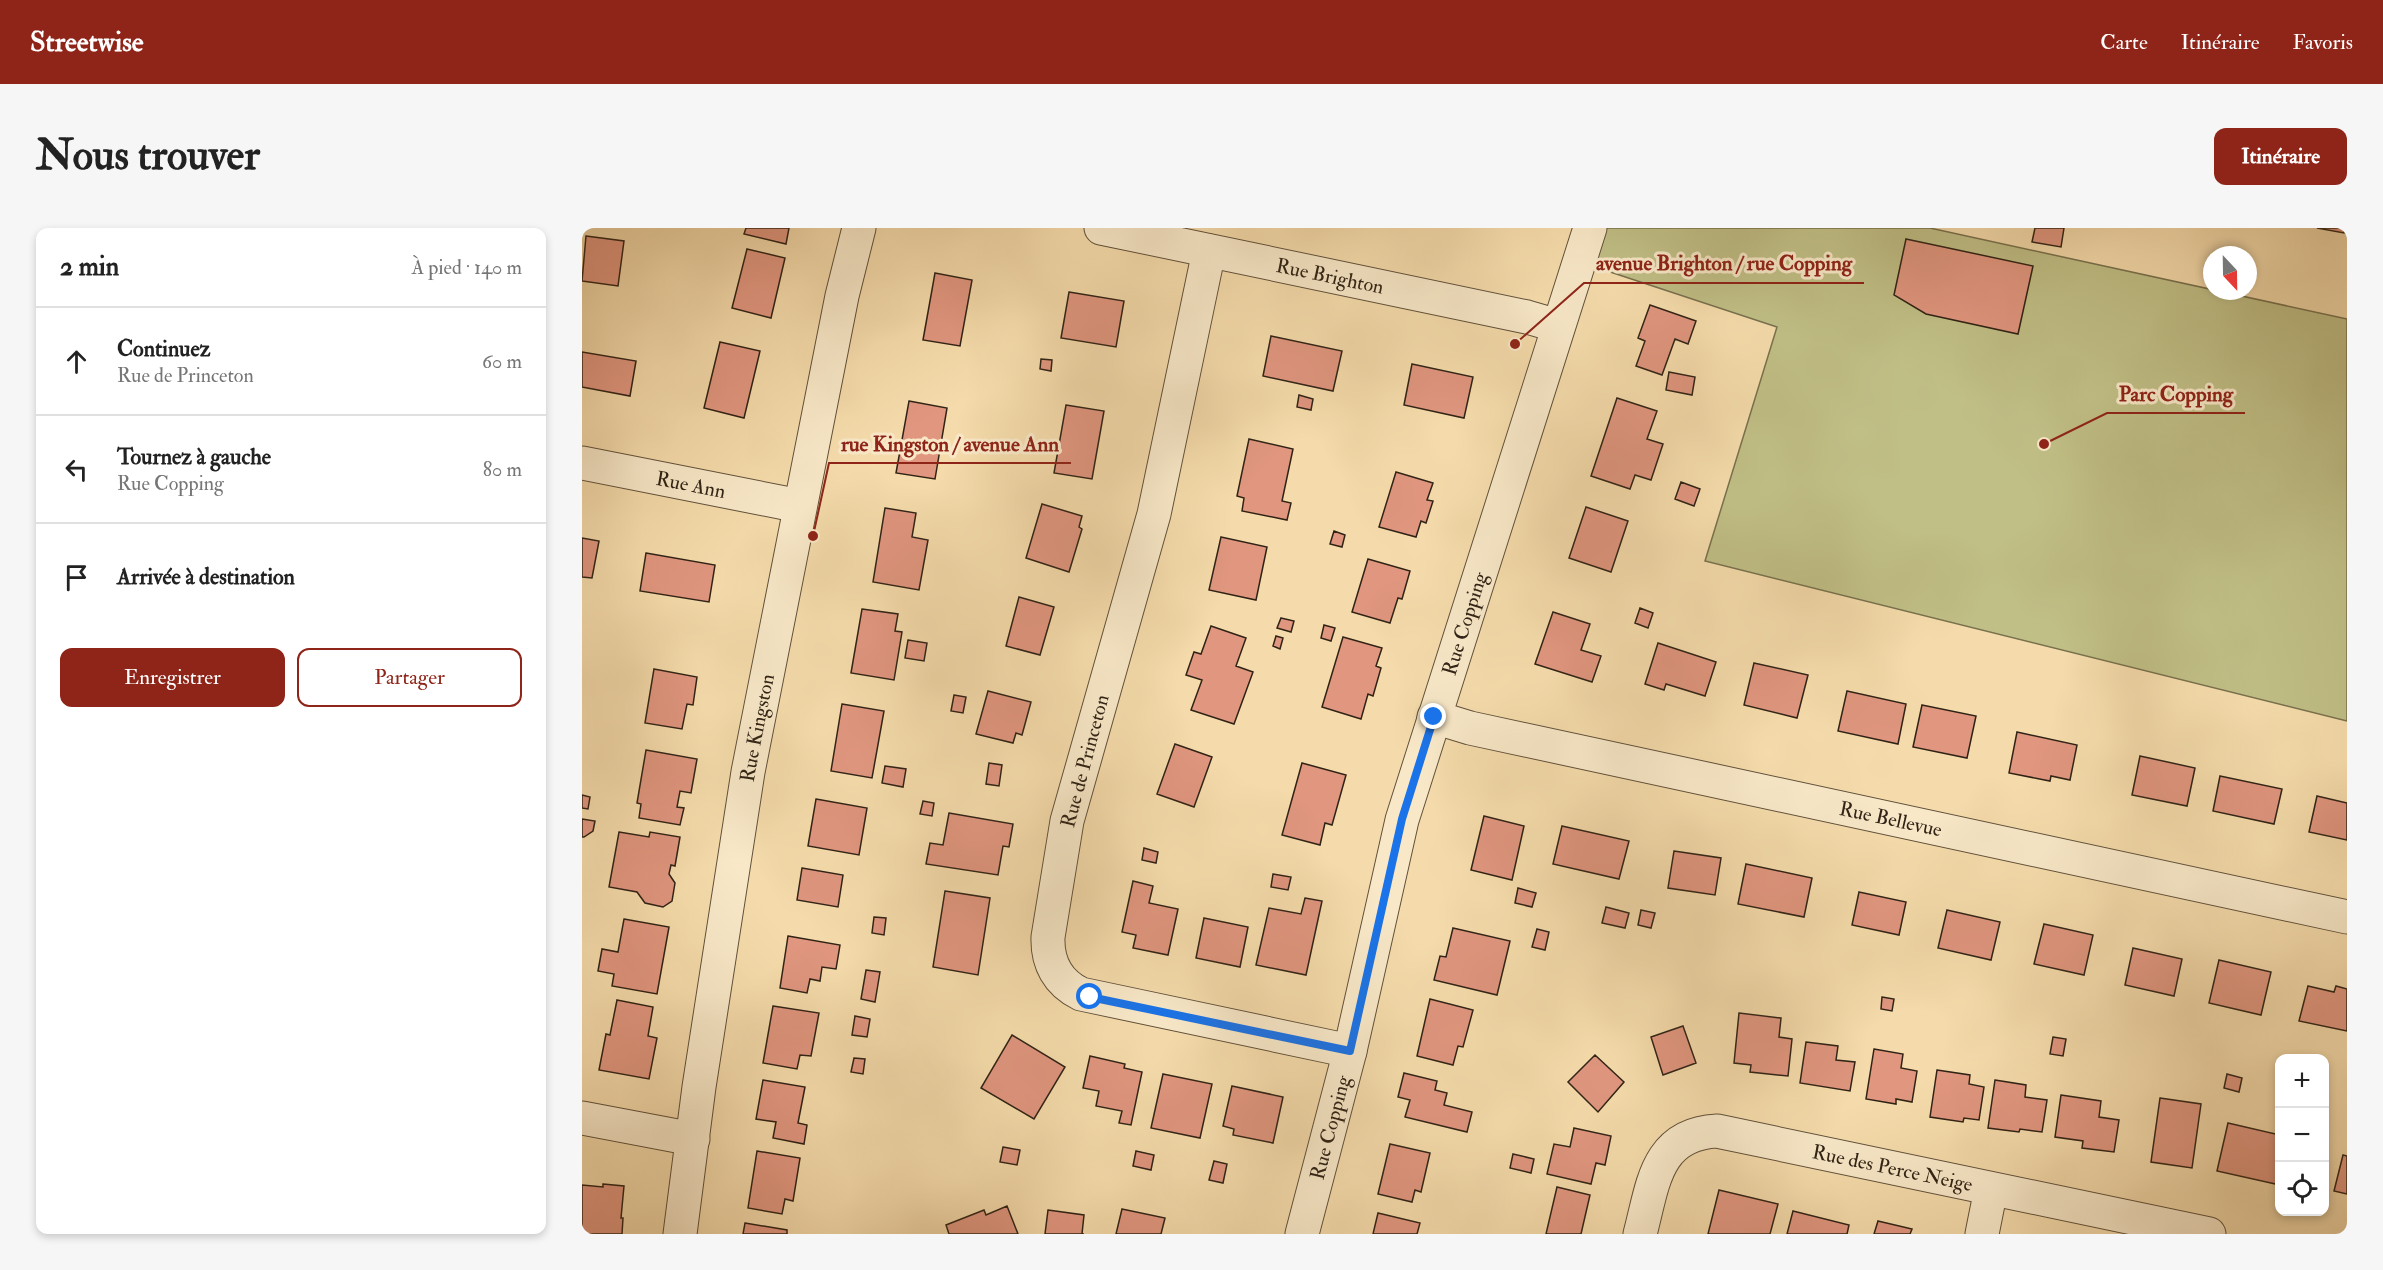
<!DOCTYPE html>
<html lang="fr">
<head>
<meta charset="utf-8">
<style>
  :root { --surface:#fff; --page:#f6f6f6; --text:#222; --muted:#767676; --line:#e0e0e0; --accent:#8f2418 }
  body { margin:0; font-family:"IM FELL Double Pica",serif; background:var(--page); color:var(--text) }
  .controls { position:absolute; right:18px; bottom:18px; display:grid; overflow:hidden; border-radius:12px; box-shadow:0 3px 9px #0003 }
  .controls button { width:54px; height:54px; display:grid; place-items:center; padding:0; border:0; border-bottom:2px solid var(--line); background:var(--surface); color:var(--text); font:30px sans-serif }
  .compass { position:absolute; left:1621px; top:18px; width:54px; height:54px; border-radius:50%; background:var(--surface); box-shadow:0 3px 9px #0003; rotate:158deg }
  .stop { position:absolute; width:18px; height:18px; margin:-14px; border:4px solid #1a73e8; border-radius:50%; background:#fff }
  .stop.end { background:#1a73e8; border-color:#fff; box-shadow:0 2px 6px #0008 }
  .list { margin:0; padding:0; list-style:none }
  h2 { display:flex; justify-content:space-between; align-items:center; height:78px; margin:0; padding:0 24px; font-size:26px }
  h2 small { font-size:20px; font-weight:400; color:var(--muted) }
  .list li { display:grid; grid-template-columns:39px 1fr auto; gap:18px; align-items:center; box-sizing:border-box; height:108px; padding:0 24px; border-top:2px solid var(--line) }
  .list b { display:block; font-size:22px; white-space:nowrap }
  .list p { margin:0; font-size:20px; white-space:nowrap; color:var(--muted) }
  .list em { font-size:20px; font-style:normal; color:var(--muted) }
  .actions { display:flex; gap:12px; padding:18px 24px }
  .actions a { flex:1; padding:14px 0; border:2px solid var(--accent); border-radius:12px; text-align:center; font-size:21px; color:var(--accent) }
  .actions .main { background:var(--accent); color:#fff }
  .icon { flex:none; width:33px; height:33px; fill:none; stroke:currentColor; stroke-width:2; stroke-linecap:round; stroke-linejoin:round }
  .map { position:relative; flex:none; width:1765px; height:1006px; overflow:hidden; border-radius:12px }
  header { display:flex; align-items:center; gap:36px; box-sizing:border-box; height:84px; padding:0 30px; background:var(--accent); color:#fff }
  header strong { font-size:28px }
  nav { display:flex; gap:33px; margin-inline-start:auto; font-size:21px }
  .intro { display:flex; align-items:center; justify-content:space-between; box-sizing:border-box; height:144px; padding:0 36px }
  h1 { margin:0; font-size:42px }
  .button { padding:15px 27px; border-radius:12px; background:var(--accent); color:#fff; font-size:21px; font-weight:700 }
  main { display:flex; gap:36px; padding:0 36px }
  aside { flex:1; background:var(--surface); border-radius:12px; box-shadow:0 3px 9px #0003 }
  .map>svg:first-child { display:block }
  .green { fill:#c0bf86; stroke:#78714e; stroke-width:1.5 }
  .building { fill:#e0967f; stroke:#302316; stroke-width:1.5 }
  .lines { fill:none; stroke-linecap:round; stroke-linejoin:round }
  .minor-casing { stroke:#61513b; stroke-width:35 }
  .minor { stroke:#f8e8c8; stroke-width:33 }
  .route { stroke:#1a73e8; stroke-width:8 }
  .labels { text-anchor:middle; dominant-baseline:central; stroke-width:6; stroke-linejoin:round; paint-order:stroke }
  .street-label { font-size:20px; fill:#302316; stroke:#f8e8c8 }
  .leader { fill:none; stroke:#8f2418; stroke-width:2 }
  .callout-dot { fill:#8f2418; stroke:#f8e8c8; stroke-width:2 }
  .callout-label { font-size:21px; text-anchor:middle; font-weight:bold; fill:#8f2418; stroke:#f8e8c8; stroke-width:6; stroke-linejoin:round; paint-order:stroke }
</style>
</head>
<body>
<header>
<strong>Streetwise</strong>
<nav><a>Carte</a><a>Itinéraire</a><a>Favoris</a></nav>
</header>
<div class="intro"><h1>Nous trouver</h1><a class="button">Itinéraire</a></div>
<main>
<aside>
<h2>2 min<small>À pied · 140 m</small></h2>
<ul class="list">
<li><svg class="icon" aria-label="ahead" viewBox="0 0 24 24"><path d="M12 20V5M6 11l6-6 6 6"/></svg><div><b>Continuez</b><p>Rue de Princeton</p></div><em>60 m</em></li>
<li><svg class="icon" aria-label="left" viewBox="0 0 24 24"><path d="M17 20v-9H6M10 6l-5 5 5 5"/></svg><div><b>Tournez à gauche</b><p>Rue Copping</p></div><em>80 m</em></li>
<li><svg class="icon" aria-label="arrive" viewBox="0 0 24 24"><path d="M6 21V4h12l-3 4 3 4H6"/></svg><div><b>Arrivée à destination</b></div></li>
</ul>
<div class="actions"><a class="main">Enregistrer</a><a>Partager</a></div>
</aside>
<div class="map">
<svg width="1765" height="1006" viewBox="0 0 1765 1006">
  <rect width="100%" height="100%" fill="#f5dbab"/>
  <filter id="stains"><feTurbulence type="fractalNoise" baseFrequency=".00333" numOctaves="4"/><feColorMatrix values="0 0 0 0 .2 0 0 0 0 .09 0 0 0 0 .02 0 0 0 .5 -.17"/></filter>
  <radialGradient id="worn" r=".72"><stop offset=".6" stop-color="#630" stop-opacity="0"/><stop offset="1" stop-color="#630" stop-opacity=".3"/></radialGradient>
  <path class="green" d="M 1023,0 L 1348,0 L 1765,91 L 1765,493 L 1123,333 L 1195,99 L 1010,38 Z"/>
  <path class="building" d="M 164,0 L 207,0 L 204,16 L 162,6 Z
    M 1453,0 L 1482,0 L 1479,19 L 1450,14 Z
    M 1735,0 L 1763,0 L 1762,5 Z
    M 4,8 L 42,13 L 36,58 L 0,53 Z
    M 1324,11 L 1451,38 L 1436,106 L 1344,86 L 1312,67 Z
    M 165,21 L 203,30 L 189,90 L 150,80 Z
    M 353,45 L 390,52 L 378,118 L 341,112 Z
    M 487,64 L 542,73 L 534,119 L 479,110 Z
    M 1068,77 L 1114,93 L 1106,116 L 1093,111 L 1080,147 L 1054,138 L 1063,113 L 1056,110 Z
    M 689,108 L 760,123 L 751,163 L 681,148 Z
    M 138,114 L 178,123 L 162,190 L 122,180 Z
    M 0,124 L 54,133 L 48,168 L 0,159 Z
    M 459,131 L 470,132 L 469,143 L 458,141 Z
    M 830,136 L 891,149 L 882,190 L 822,177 Z
    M 1087,144 L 1113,149 L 1110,167 L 1084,162 Z
    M 717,167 L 731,171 L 729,182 L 715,179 Z
    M 1035,170 L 1075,183 L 1065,211 L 1081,216 L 1069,252 L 1053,247 L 1048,261 L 1009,248 Z
    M 327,173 L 365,180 L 353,251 L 314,245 Z
    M 484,177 L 522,183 L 510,251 L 472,245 Z
    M 667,211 L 711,221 L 700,273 L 709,275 L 705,292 L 660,283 L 662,270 L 655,268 Z
    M 814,244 L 851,255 L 845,272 L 851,273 L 844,295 L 839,293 L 834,309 L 797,299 Z
    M 1099,254 L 1118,261 L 1112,278 L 1093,271 Z
    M 460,276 L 500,288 L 497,299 L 500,301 L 487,344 L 444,330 Z
    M 1004,279 L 1046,293 L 1029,344 L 987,330 Z
    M 303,280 L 334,285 L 330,309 L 346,312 L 337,362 L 291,354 Z
    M 752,303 L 763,307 L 760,319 L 748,316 Z
    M 639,309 L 685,319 L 674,372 L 627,362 Z
    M 0,310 L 17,313 L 10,350 L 0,349 Z
    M 64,325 L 133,337 L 127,374 L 58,363 Z
    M 786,331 L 828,343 L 820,371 L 816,370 L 808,395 L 770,384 Z
    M 437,369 L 472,379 L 458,427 L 424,418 Z
    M 1058,380 L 1071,385 L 1066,400 L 1053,395 Z
    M 280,381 L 316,386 L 313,403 L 320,404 L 312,452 L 269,445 Z
    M 971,384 L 1008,396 L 999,422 L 1019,428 L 1010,454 L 953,436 Z
    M 699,390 L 712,393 L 709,404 L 695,400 Z
    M 742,397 L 753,400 L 749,413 L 739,410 Z
    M 629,398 L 664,410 L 654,438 L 671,444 L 652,496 L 609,482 L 620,452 L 604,447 L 612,424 L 619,426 Z
    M 694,408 L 701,410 L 698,421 L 691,418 Z
    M 761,409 L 800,420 L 794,438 L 799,440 L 791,468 L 786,466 L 779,491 L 740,479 Z
    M 326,412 L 345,415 L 342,433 L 323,430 Z
    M 1076,415 L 1134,434 L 1123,468 L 1084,456 L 1082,462 L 1063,456 Z
    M 1172,435 L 1226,447 L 1215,490 L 1162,477 Z
    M 72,441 L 115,449 L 111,477 L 105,476 L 100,501 L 63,495 Z
    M 406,463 L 449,474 L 440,507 L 434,505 L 431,515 L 394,506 Z
    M 1265,463 L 1324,476 L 1316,516 L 1256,503 Z
    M 372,467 L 384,469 L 381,485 L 369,483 Z
    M 260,476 L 302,483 L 290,550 L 249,543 Z
    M 1340,477 L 1394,488 L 1385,530 L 1331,519 Z
    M 1435,504 L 1495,517 L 1488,552 L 1469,548 L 1468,553 L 1427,545 Z
    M 593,516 L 630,529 L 612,579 L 575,566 Z
    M 64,522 L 115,531 L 109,565 L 98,563 L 95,579 L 102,580 L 98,597 L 57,590 L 59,576 L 55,575 Z
    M 1558,528 L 1613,540 L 1605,578 L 1550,567 Z
    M 407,535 L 420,537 L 417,558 L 404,556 Z
    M 720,535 L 764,547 L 750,597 L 743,595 L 738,617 L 700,607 Z
    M 303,538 L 324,541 L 321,559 L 300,555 Z
    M 1638,548 L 1700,561 L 1692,596 L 1631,583 Z
    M 0,567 L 8,569 L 6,581 L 0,580 Z
    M 1735,568 L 1765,575 L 1765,612 L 1727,604 Z
    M 234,571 L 285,580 L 277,627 L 226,618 Z
    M 341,573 L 352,575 L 350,588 L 338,586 Z
    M 367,585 L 431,596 L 427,619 L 421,618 L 416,647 L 344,636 L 348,615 L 361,617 Z
    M 902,588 L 942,598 L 930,652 L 889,642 Z
    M 0,591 L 13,593 L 11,603 L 2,609 L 0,609 Z
    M 980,598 L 1047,613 L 1037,651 L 971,636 Z
    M 37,604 L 67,609 L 68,604 L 98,609 L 93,638 L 89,637 L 87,646 L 93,655 L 90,673 L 81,679 L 63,675 L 55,664 L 27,659 Z
    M 562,620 L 576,624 L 574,635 L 560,632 Z
    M 1092,623 L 1139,630 L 1133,667 L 1086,660 Z
    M 1164,636 L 1230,650 L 1222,689 L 1156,676 Z
    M 220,640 L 261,647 L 256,679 L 215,672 Z
    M 691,646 L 709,649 L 706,662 L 689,659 Z
    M 551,653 L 571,658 L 567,675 L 596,681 L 586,727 L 551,720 L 554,707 L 540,704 Z
    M 936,660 L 954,665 L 950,679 L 933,675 Z
    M 363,663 L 408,670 L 396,747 L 351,739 Z
    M 1277,664 L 1324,674 L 1317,707 L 1270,697 Z
    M 723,670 L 740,673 L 724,747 L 674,737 L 687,680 L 719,686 Z
    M 1024,679 L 1047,685 L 1043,700 L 1020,695 Z
    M 1059,682 L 1073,685 L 1069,700 L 1056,697 Z
    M 1365,682 L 1418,694 L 1409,732 L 1356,720 Z
    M 292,689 L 304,690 L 302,707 L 290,705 Z
    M 622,690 L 666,699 L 658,739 L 614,730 Z
    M 42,691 L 87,699 L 75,766 L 30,758 L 32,746 L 16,743 L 20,721 L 36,724 Z
    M 1462,696 L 1511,707 L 1502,747 L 1452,736 Z
    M 871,700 L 928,713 L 915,767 L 852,752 L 858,728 L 864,729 Z
    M 955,701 L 967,704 L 963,722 L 950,719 Z
    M 206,708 L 258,717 L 254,741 L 240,739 L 238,753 L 228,751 L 225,765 L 198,760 Z
    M 1551,720 L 1600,731 L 1592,768 L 1543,757 Z
    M 1637,732 L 1689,744 L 1679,787 L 1627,775 Z
    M 284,742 L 298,744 L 293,774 L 279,771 Z
    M 1726,758 L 1752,764 L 1754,758 L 1765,761 L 1765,803 L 1717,793 Z
    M 1300,769 L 1312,771 L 1310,783 L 1299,781 Z
    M 848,771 L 891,782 L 881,819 L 876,818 L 871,837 L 835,828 Z
    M 35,772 L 71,779 L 66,808 L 75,810 L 67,851 L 17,842 L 24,806 L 28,807 Z
    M 191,778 L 237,785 L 229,828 L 218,827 L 215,841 L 181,835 Z
    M 1157,785 L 1199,790 L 1197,809 L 1210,811 L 1206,848 L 1168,844 L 1169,837 L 1152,835 Z
    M 273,788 L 288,791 L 285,809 L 270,807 Z
    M 1101,798 L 1114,835 L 1081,847 L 1069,809 Z
    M 430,807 L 483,839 L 452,891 L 399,860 Z
    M 1471,809 L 1484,811 L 1481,828 L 1468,826 Z
    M 1224,814 L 1256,818 L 1254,832 L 1273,834 L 1268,863 L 1218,855 Z
    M 1292,821 L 1321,826 L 1319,840 L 1335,843 L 1330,874 L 1314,871 L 1314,876 L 1284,871 Z
    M 1013,827 L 1042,854 L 1016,884 L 986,854 Z
    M 508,828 L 543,836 L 542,840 L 560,844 L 549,897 L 537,895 L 540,883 L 514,878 L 517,863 L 501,860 Z
    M 272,830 L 283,831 L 281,846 L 269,844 Z
    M 1355,842 L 1388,847 L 1387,856 L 1402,859 L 1397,892 L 1382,890 L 1381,894 L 1348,889 Z
    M 822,845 L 855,853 L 853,862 L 865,865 L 862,877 L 890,884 L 885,904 L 823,889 L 828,872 L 816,869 Z
    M 581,846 L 630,856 L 618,910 L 569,900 Z
    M 1645,846 L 1660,850 L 1657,864 L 1642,860 Z
    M 181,852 L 223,859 L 216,895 L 225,897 L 222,916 L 191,910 L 194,894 L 174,891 Z
    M 1413,852 L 1444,857 L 1443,869 L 1465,872 L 1460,904 L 1438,901 L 1437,904 L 1406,900 Z
    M 650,858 L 701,869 L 691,915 L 651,907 L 652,901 L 641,898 Z
    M 1479,867 L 1519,873 L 1517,889 L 1537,892 L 1532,924 L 1500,920 L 1501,913 L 1473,909 Z
    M 1578,870 L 1619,876 L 1610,940 L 1569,934 Z
    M 1646,895 L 1698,907 L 1698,957 L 1635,943 Z
    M 992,900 L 1029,908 L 1023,937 L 1014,935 L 1009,956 L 965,946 L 972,916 L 988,919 Z
    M 808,916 L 848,925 L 839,964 L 833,962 L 830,974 L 796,966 Z
    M 421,919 L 438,922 L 435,937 L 418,934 Z
    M 175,923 L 218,930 L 211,973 L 203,971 L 200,986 L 166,980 Z
    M 554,923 L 572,927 L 569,942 L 551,938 Z
    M 931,926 L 952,931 L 949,945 L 928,940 Z
    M 1761,927 L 1765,928 L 1765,966 L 1752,963 Z
    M 632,933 L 645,936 L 641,955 L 627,952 Z
    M 21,956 L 42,958 L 39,990 L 41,990 L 40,1006 L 0,1006 L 0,957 L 21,959 Z
    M 975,959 L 1008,967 L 999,1006 L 964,1006 Z
    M 1137,962 L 1196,976 L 1188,1006 L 1126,1006 Z
    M 425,978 L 436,1006 L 367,1006 L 364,997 L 402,982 L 404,987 Z
    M 540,981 L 583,990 L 579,1006 L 534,1006 Z
    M 466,982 L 502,987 L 500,1006 L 502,1006 L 463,1006 Z
    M 1211,983 L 1267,997 L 1265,1006 L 1205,1006 Z
    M 796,985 L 838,995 L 835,1006 L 791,1006 Z
    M 1296,993 L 1330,1001 L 1328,1006 L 1292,1006 Z
    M 163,995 L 205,1002 L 205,1006 L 161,1006 Z"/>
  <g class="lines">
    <defs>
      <g id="minor">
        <path id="s1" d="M 519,0 L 945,89 L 976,98"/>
        <path d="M 627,23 L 572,286 L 485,593 L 466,709 C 465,735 476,755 499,766 L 768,823"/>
        <path id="s2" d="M 0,235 L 218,278"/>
        <path id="s3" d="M 852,489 L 888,500 L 1765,689"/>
        <path d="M 0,890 L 111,911"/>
        <path id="s4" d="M 98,1006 L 117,859 L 166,544 L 260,68 L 277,0"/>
        <path id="s5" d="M 720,1006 L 768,823 L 820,592 L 1008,0"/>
        <path id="s6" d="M 1058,1006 C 1071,958 1073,906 1135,903 L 1627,1006"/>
        <path d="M 1400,1006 L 1409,961"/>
      </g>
    </defs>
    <use href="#minor" class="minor-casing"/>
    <use href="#minor" class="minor"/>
  </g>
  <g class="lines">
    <path class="route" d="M 508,769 L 768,823 L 820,591 L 852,489"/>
  </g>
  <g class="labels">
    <g class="street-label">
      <text stroke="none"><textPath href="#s1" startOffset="234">Rue Brighton</textPath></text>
      <text stroke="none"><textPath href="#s2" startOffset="111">Rue Ann</textPath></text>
      <text stroke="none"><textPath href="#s5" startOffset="632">Rue Copping</textPath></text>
      <text stroke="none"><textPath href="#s4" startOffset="512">Rue Kingston</textPath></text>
      <text transform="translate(503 533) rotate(-75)">Rue de Princeton</text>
      <text stroke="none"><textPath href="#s3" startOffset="468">Rue Bellevue</textPath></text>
      <text stroke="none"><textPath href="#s5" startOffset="110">Rue Copping</textPath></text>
      <text stroke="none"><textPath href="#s6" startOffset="321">Rue des Perce Neige</textPath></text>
    </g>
  </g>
  <path class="leader" d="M933 116L1002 55H1282M1462 216L1525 185H1663M231 308L247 235H489"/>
  <g class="callout-dot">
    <circle cx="933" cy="116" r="6"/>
    <circle cx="1462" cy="216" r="6"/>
    <circle cx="231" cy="308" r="6"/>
  </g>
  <g class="callout-label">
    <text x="1142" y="42">avenue Brighton / rue Copping</text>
    <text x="1594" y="173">Parc Copping</text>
    <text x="368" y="223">rue Kingston / avenue Ann</text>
  </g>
  <rect width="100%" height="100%" filter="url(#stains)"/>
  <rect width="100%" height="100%" fill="url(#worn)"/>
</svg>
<div class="controls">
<button>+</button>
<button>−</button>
<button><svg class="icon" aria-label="locate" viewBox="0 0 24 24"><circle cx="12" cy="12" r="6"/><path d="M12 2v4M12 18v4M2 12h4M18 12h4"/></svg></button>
</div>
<svg class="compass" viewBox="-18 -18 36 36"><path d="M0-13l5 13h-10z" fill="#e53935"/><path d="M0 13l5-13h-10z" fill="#767676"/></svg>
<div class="stop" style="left:508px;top:769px"></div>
<div class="stop end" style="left:852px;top:489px"></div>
</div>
</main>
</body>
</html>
